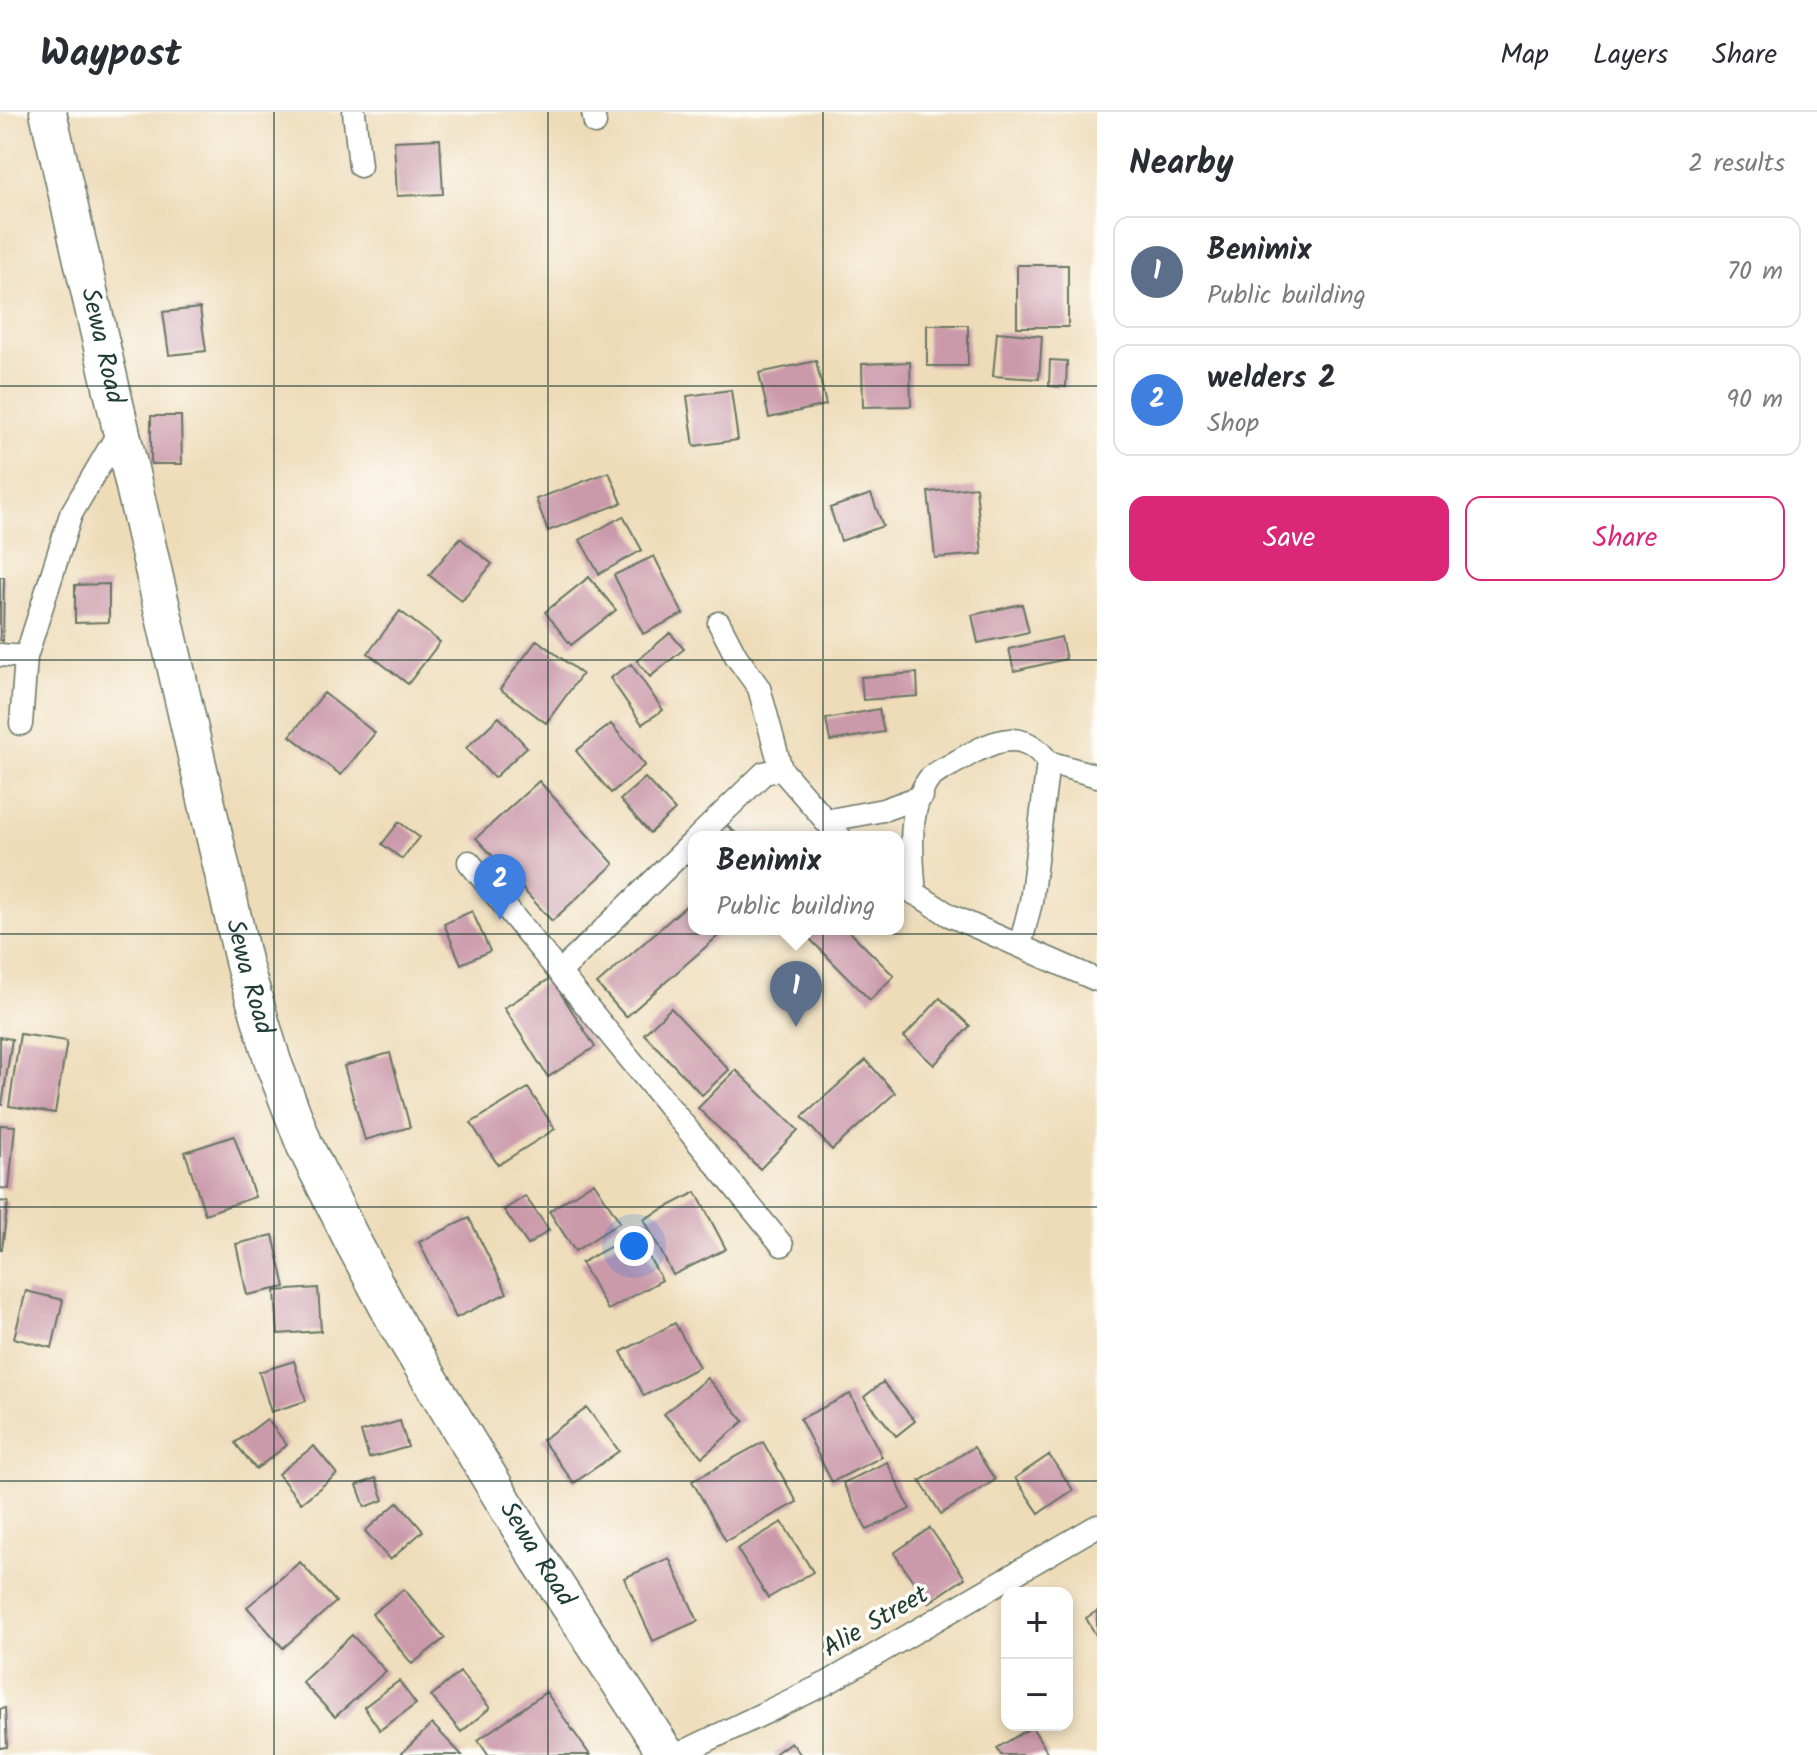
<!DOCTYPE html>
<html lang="en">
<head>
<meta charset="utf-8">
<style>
  :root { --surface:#fff; --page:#f7f7f7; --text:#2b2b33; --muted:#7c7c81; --line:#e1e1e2; --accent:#db2777 }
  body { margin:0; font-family:Kalam,sans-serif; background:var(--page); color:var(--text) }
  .controls { position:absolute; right:24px; bottom:24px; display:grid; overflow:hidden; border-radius:16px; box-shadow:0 4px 12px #0003 }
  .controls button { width:72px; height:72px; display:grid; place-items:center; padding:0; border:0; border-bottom:2px solid var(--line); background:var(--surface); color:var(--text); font:40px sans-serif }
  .you { position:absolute; left:634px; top:1134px; width:28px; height:28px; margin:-20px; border:6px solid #fff; border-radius:50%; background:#1a73e8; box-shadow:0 0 0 12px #1a73e833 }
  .badge { display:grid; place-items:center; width:52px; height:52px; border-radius:50%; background:var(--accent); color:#fff; font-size:26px; font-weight:700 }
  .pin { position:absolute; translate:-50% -66px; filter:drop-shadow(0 2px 4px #0008) }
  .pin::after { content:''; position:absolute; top:42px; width:28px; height:24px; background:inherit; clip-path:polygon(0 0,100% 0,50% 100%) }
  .popup { position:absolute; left:688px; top:719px; width:216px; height:104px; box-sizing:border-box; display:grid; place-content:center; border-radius:16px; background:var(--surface); filter:drop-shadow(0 2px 6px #0005); font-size:26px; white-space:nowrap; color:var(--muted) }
  .popup b { font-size:30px; color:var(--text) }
  .popup::after { content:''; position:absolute; left:50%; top:100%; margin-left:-16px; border:16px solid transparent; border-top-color:var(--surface) }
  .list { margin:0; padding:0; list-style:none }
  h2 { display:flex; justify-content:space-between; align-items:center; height:104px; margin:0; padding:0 32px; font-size:34px }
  h2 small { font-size:26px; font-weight:400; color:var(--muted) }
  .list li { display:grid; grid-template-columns:52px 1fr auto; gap:24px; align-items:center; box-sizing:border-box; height:112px; margin:0 16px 16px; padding:0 16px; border:2px solid var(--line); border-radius:16px }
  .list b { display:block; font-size:30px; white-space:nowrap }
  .list p { margin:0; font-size:26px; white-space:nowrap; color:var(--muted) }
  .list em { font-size:26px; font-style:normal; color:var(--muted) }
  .actions { display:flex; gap:16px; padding:24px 32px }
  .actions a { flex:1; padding:18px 0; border:2px solid var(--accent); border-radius:16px; text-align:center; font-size:28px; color:var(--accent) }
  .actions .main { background:var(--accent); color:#fff }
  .map { position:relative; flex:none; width:1097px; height:1643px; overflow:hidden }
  header { display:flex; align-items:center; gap:48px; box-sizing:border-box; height:112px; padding:0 40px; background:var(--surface); border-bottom:2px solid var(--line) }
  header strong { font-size:38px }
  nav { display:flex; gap:44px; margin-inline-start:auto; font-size:28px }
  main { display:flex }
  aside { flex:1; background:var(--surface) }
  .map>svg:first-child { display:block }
  .building { fill:#ca99aa }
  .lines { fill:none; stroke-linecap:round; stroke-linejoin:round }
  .minor-casing { stroke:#677563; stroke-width:25 }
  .primary-casing { stroke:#677563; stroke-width:39 }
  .minor { stroke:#fff; stroke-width:22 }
  .primary { stroke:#fff; stroke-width:36 }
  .grid { fill:none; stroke:#1f3d34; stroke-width:2; stroke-opacity:0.55 }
  .labels { text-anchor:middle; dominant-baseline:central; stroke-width:7; stroke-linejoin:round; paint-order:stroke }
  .street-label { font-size:26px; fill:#1f3d34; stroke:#fdfcf7 }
</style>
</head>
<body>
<header>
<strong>Waypost</strong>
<nav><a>Map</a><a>Layers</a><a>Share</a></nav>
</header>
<main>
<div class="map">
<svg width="1097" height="1643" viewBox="0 0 1097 1643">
  <rect width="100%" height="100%" fill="#fdfcf7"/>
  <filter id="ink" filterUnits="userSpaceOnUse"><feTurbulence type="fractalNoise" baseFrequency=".0125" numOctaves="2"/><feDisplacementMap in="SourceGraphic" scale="16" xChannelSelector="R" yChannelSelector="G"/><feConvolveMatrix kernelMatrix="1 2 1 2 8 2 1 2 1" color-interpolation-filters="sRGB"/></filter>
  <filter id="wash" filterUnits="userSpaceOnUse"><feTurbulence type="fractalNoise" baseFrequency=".006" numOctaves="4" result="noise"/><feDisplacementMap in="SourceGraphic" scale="32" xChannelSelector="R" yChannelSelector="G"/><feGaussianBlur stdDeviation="1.8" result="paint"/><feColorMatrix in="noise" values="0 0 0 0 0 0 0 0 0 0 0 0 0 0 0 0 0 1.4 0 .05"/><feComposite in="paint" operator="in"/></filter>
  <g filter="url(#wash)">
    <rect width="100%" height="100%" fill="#eedcb9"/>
    <g id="blocks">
      <path class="building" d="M 440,27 L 443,82 L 397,84 L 394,29 Z
        M 1017,153 L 1068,153 L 1068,215 L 1017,215 Z
        M 200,196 L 206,239 L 169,243 L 163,200 Z
        M 927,213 L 968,213 L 968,254 L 927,254 Z
        M 997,220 L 1042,224 L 1039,267 L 993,264 Z
        M 1050,248 L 1067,249 L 1066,275 L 1049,274 Z
        M 816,249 L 826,293 L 769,306 L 759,261 Z
        M 910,250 L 911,294 L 863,295 L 862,252 Z
        M 731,278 L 738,328 L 694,334 L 687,284 Z
        M 151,304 L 181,304 L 182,352 L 151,352 Z
        M 609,360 L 622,391 L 548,419 L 536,387 Z
        M 976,375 L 982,442 L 935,446 L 928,380 Z
        M 871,382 L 883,414 L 841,429 L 830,396 Z
        M 623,404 L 642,438 L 599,462 L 580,428 Z
        M 460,426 L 492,452 L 462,489 L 429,463 Z
        M 654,444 L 683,502 L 643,522 L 614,463 Z
        M 0,465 L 4,465 L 3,529 L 0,528 Z
        M 589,465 L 616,498 L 571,533 L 545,500 Z
        M 109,472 L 109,510 L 75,511 L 75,473 Z
        M 1022,492 L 1029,520 L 978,531 L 972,503 Z
        M 400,499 L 440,530 L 408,572 L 368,541 Z
        M 670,521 L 684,537 L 650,565 L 637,549 Z
        M 1061,525 L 1066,547 L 1014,559 L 1009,537 Z
        M 537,528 L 582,562 L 546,611 L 500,577 Z
        M 631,552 L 663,598 L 642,612 L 610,566 Z
        M 917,561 L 918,584 L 863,588 L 861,565 Z
        M 324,581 L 375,621 L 341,663 L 290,624 Z
        M 879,597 L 884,620 L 830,629 L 826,607 Z
        M 499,605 L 527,635 L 494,666 L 466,636 Z
        M 611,612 L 645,653 L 611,681 L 576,639 Z
        M 645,666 L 675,698 L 650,721 L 620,688 Z
        M 539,669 L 614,752 L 552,809 L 476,726 Z
        M 720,707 L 740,725 L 703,725 Z
        M 399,710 L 419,725 L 402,747 L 382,732 Z
        M 694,787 L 694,817 L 726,817 L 626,905 L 597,872 Z
        M 472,799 L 490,839 L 461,852 L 444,812 Z
        M 800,817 L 847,817 L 894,864 L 870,888 Z
        M 551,866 L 595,935 L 548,965 L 504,896 Z
        M 940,886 L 970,914 L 934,953 L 904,925 Z
        M 671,896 L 729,958 L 702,983 L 644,922 Z
        M 20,922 L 67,929 L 55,1001 L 9,994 Z
        M 0,925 L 12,927 L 2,993 L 0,993 Z
        M 390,941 L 410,1015 L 365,1028 L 344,954 Z
        M 866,948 L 895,981 L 832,1038 L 802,1005 Z
        M 736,958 L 798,1018 L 760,1057 L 698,996 Z
        M 528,976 L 555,1017 L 498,1053 L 471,1011 Z
        M 0,1013 L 15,1014 L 9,1077 L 0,1076 Z
        M 234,1024 L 255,1085 L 205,1102 L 185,1040 Z
        M 594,1070 L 620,1110 L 575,1139 L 549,1099 Z
        M 696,1080 L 726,1137 L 673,1163 L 644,1107 Z
        M 525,1084 L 549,1118 L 528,1133 L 504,1098 Z
        M 0,1089 L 8,1090 L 2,1137 L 0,1137 Z
        M 469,1106 L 507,1181 L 456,1206 L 419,1130 Z
        M 635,1121 L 662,1168 L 608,1198 L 581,1151 Z
        M 273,1123 L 285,1175 L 247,1183 L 236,1132 Z
        M 318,1176 L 321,1219 L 278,1222 L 275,1179 Z
        M 26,1179 L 63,1188 L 52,1236 L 14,1226 Z
        M 675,1211 L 699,1255 L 644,1284 L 621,1240 Z
        M 294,1249 L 306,1289 L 271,1300 L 259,1260 Z
        M 707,1266 L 744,1309 L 702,1345 L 664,1302 Z
        M 883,1270 L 915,1309 L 896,1324 L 864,1285 Z
        M 850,1282 L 882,1345 L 832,1370 L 800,1307 Z
        M 587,1296 L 619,1339 L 574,1371 L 542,1328 Z
        M 267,1307 L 287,1333 L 256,1357 L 235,1331 Z
        M 400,1309 L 408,1335 L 369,1346 L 361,1320 Z
        M 763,1330 L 797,1390 L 726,1429 L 692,1369 Z
        M 314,1334 L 337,1362 L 301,1391 L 278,1362 Z
        M 974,1335 L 995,1368 L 941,1402 L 920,1369 Z
        M 1049,1343 L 1073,1378 L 1039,1401 L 1015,1366 Z
        M 887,1350 L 910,1397 L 867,1418 L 843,1371 Z
        M 376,1366 L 384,1388 L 365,1395 L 357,1373 Z
        M 398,1390 L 423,1419 L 390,1448 L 365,1419 Z
        M 782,1410 L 813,1460 L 768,1486 L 737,1437 Z
        M 930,1416 L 965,1466 L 928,1491 L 894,1441 Z
        M 669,1446 L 698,1509 L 653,1529 L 624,1466 Z
        M 300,1450 L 336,1490 L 283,1536 L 247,1495 Z
        M 404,1477 L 445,1526 L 412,1552 L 372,1502 Z
        M 1097,1499 L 1097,1525 L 1086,1506 Z
        M 352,1523 L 386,1559 L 335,1605 L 302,1570 Z
        M 460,1560 L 490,1596 L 461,1620 L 431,1584 Z
        M 399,1569 L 416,1592 L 380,1618 L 364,1595 Z
        M 546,1580 L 590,1643 L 488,1643 L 478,1628 Z
        M 5,1596 L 7,1635 L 0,1636 L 0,1597 Z
        M 432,1612 L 462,1643 L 400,1643 Z
        M 1032,1615 L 1049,1643 L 1001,1643 L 997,1636 Z
        M 791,1630 L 801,1643 L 773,1643 Z"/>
    </g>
  </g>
  <g filter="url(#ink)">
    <use href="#blocks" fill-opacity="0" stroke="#677563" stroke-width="2"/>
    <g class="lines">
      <defs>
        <path id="minor" d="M 354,0 L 360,54
          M 593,0 L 595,11
          M 719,511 L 736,544 L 759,576 L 781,657
          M 0,543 L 26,545
          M 21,612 L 26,545 L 71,402 L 120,318
          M 1048,650 L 1097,664
          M 825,709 L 883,698 L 922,684
          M 698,725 L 764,661 L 781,657 L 840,725
          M 469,750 L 782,1133
          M 898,770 L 949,803 L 1097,868
          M 915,782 C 912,746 906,698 929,667 C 935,660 948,655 956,650 C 989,631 1021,612 1048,650 L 1031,790 L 1020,834
          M 561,859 L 694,729
          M 677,1643 L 827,1571 L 1097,1414"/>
        <g id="primary">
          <path id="s1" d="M 48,0 L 244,853 L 273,950 L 305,1034 L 354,1132 L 399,1216 L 538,1446 L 667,1643"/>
        </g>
      </defs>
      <use href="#minor" class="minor-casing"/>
      <use href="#primary" class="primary-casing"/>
      <use href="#minor" class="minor"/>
      <use href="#primary" class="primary"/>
    </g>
  </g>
  <path class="grid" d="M 274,0 L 274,1643M 548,0 L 548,1643M 823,0 L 823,1643M 0,274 L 1097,274M 0,548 L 1097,548M 0,822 L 1097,822M 0,1095 L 1097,1095M 0,1369 L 1097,1369"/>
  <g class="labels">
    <g class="street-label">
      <text stroke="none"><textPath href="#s1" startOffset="240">Sewa Road</textPath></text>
      <text stroke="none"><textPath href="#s1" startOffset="888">Sewa Road</textPath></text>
      <text stroke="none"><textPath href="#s1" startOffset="1536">Sewa Road</textPath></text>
      <text transform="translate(876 1510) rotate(-30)">Alie Street</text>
    </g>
  </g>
</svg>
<div class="controls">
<button>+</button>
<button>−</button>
</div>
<div class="you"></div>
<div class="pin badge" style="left:796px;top:915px;background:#5c6f8a">1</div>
<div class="popup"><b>Benimix</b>Public building</div>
<div class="pin badge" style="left:500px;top:808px;background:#3f7fe0">2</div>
</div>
<aside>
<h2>Nearby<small>2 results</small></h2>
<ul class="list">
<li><span class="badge" style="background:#5c6f8a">1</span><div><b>Benimix</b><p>Public building</p></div><em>70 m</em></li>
<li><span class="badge" style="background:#3f7fe0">2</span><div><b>welders 2</b><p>Shop</p></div><em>90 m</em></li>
</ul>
<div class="actions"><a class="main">Save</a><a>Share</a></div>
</aside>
</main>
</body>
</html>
